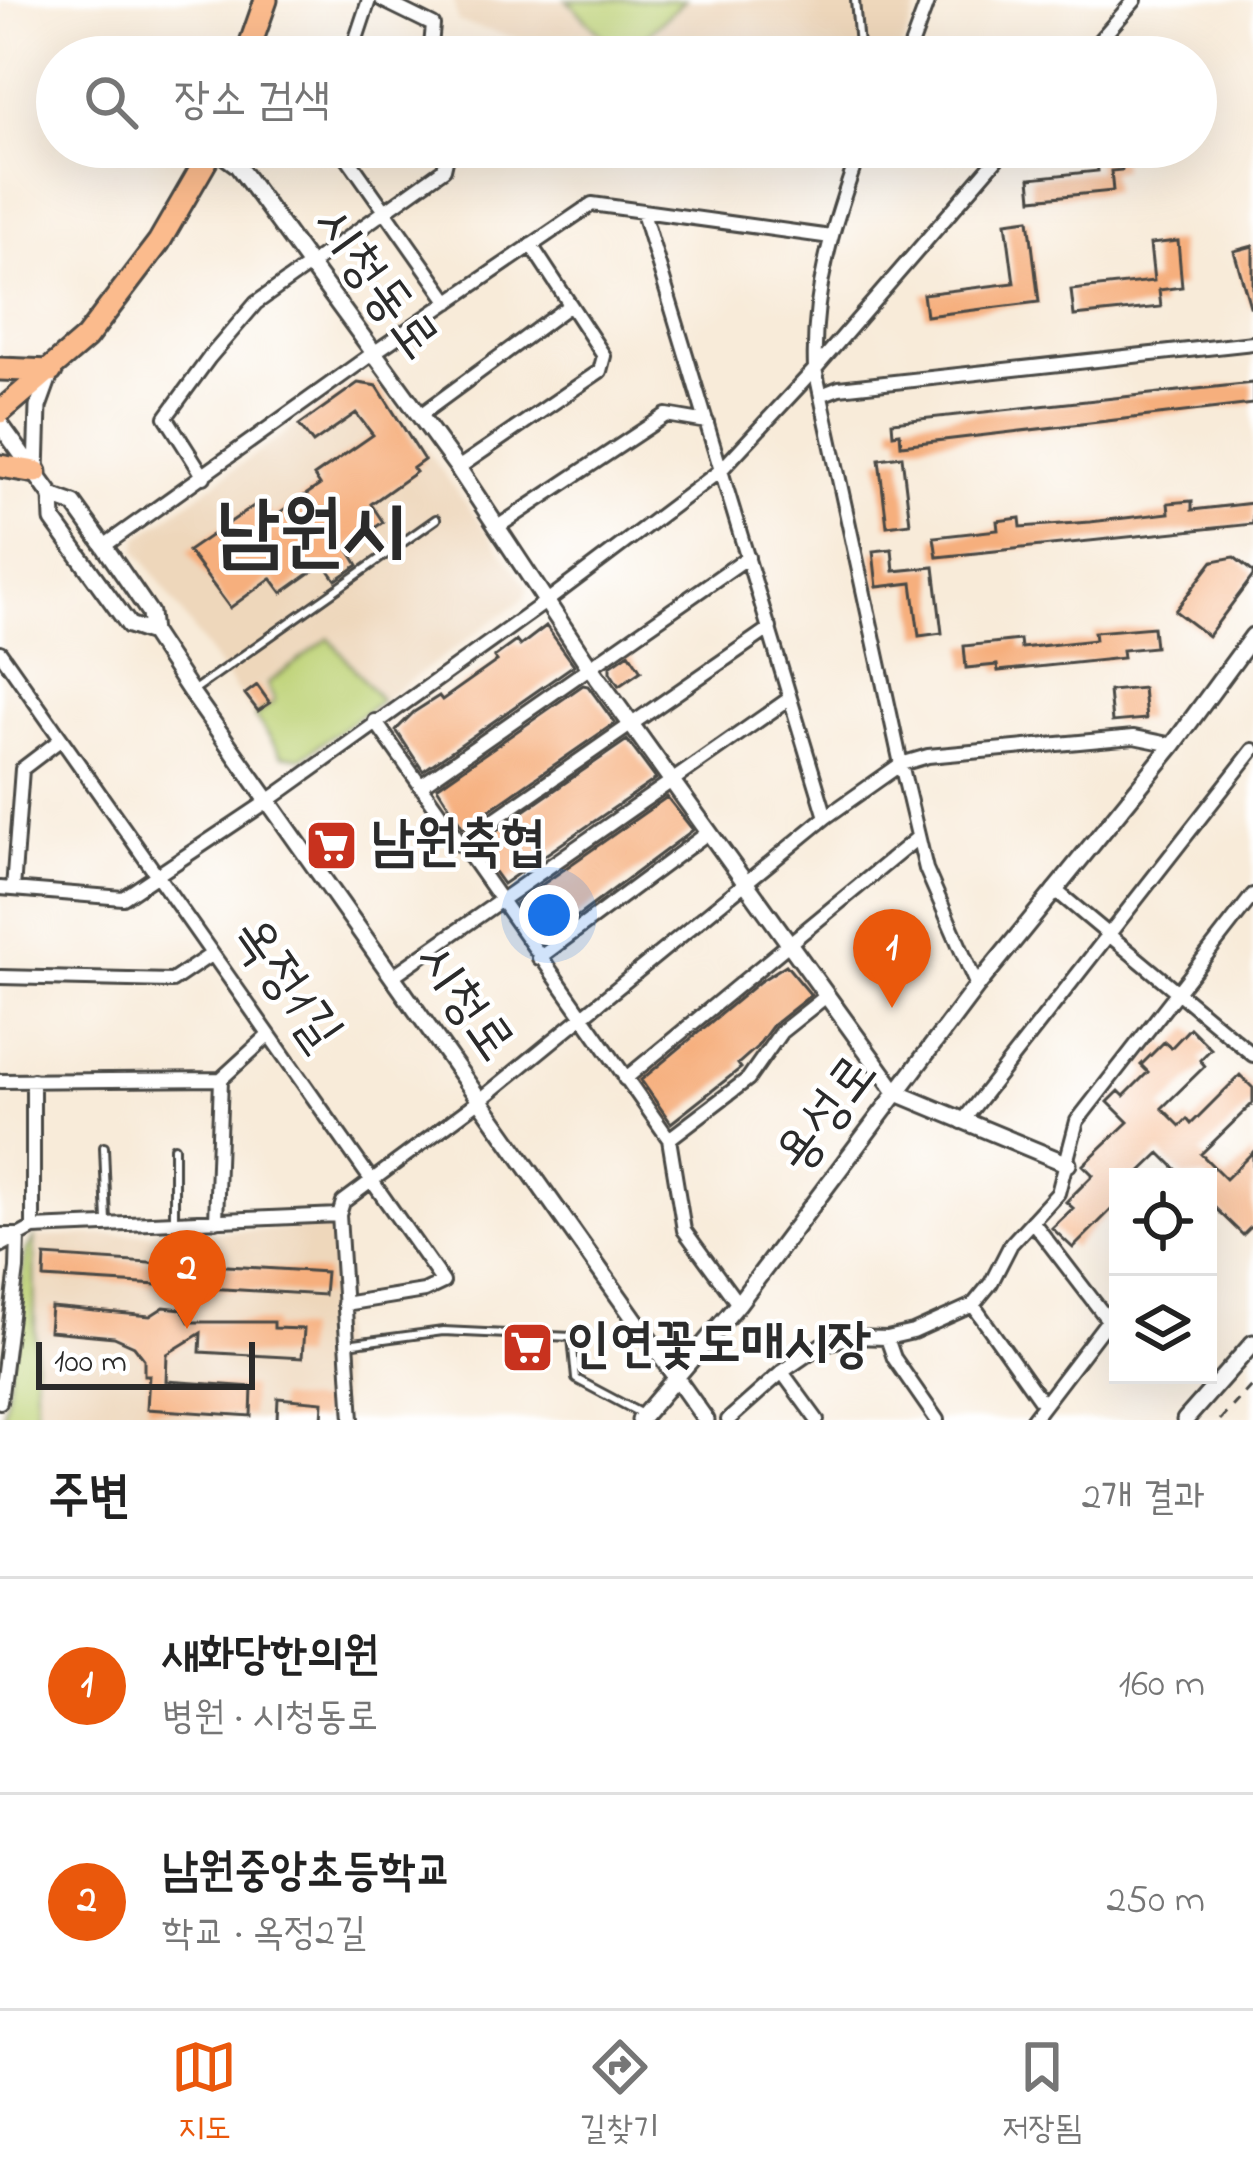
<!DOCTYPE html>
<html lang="ko">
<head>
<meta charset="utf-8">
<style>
  :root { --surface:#fff; --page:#f6f6f6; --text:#222; --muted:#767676; --line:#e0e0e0; --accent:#ea580c }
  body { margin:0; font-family:"Indie Flower","Poor Story",sans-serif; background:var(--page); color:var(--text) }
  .controls { position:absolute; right:36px; bottom:36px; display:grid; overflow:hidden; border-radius:0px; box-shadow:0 12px 48px #0002 }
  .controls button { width:108px; height:108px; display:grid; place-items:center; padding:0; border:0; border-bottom:3px solid var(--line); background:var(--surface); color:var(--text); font:60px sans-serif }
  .scale { position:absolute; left:36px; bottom:30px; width:219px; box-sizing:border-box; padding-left:12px; border:6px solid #2b2b2b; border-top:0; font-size:33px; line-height:42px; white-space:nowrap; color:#2b2b2b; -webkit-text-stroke:9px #fff; paint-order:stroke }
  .you { position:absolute; left:549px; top:915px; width:42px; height:42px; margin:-30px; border:9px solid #fff; border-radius:50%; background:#1a73e8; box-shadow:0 0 0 18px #1a73e833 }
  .badge { display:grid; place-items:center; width:78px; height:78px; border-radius:50%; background:var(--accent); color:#fff; font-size:39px; font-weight:700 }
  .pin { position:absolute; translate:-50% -99px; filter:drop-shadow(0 3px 6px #0008) }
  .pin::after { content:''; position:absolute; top:63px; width:42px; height:36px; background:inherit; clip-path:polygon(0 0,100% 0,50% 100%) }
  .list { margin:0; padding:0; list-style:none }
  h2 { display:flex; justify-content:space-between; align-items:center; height:156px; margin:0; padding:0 48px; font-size:51px }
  h2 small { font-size:39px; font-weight:400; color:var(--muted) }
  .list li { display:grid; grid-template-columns:78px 1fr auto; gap:36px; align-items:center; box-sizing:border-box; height:216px; padding:0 48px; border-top:3px solid var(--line) }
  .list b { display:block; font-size:45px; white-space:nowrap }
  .list p { margin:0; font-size:39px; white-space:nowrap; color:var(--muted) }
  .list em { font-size:39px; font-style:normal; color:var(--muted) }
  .icon { flex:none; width:66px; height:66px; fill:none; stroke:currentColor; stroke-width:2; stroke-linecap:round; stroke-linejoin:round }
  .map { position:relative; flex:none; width:1253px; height:1420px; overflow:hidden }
  .search { position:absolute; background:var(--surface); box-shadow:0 12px 48px #0002; left:36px; right:36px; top:36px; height:132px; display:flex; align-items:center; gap:30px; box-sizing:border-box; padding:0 42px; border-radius:66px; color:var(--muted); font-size:45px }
  .sheet { height:588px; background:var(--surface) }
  nav { display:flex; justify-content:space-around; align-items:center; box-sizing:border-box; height:168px; border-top:3px solid var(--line); background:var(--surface); font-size:33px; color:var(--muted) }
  nav a { display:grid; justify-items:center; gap:6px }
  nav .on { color:var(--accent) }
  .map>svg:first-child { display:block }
  .built { fill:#eed7bb }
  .green { fill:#bdd275; stroke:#747e50; stroke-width:3 }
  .building { fill:#f6af7d }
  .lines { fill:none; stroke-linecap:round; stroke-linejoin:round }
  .service-casing { stroke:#4a4845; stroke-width:12 }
  .minor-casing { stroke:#4a4845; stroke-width:18 }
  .tertiary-casing { stroke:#4a4845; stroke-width:21 }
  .primary-casing { stroke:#4a4845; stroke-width:27 }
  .path { stroke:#4a4845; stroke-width:3; stroke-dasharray:9 9; stroke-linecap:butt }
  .service { stroke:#fff; stroke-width:6 }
  .minor { stroke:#fff; stroke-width:12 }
  .tertiary { stroke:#fff; stroke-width:15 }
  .primary { stroke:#fbbb8d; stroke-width:21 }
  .labels { text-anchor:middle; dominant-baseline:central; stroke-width:9; stroke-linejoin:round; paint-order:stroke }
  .street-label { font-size:54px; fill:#2b2b2b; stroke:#fff }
  .poi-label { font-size:54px; font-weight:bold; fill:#2b2b2b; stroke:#fff; text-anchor:start }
  .town-label { font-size:78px; font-weight:bold; fill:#2b2b2b; stroke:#fff }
</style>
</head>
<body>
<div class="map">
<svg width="1253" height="1420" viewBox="0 0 1253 1420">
  <rect width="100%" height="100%" fill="#fff"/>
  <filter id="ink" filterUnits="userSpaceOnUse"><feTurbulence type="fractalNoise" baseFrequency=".00833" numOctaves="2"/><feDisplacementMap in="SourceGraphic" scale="24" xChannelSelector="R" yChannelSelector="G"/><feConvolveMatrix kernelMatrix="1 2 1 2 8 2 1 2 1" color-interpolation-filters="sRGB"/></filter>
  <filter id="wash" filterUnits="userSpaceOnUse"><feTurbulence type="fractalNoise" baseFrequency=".004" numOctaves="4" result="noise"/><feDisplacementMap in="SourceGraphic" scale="48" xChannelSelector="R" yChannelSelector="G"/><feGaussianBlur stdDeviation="2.7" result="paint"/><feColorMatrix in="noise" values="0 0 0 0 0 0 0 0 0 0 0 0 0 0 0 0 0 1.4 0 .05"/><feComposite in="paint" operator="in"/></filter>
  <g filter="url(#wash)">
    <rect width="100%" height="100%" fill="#f8ebd9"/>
    <path class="built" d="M 453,0 L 920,0 L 899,57 L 584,57 L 458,22 Z
      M 358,381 L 378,384 L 528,588 L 525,598 L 301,758 L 282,755 L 137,550 L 138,538 Z
      M 331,1228 L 344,1420 L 36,1420 L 34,1237 Z"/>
    <path class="green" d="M 567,0 L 685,0 L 623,57 Z
      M 329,638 L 381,701 L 301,758 L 282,755 L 255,716 L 275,701 L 267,684 Z
      M 34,1237 L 36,1420 L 3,1420 L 26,1251 Z"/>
    <g id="blocks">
      <path class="building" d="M 1096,147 L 1120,147 L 1122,170 L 1111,171 L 1113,191 L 1032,199 L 1030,178 L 1098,171 Z
        M 1029,219 L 1039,302 L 926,316 L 923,294 L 1014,283 L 1006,222 Z
        M 1178,241 L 1182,287 L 1159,290 L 1161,307 L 1074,316 L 1071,290 L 1154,281 L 1150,244 Z
        M 1253,246 L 1253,305 L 1250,306 L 1234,251 Z
        M 358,383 L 377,386 L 424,460 L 413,468 L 416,472 L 371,504 L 383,522 L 347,547 L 358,565 L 336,580 L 324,563 L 282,593 L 271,578 L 230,608 L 188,551 L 261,501 L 273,517 L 320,485 L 314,476 L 373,435 L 356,413 L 313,443 L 299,425 Z
        M 1253,383 L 1253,404 L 901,445 L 900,433 L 893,434 L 892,422 Z
        M 902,456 L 910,523 L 887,526 L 879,459 Z
        M 1192,501 L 1192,510 L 1253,503 L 1253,524 L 937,557 L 934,537 L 998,530 L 997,521 L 1020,518 L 1021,527 L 1090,522 L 1169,513 L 1168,503 Z
        M 892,549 L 894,571 L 934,567 L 942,633 L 919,636 L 912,583 L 877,587 L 873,551 Z
        M 1234,557 L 1253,572 L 1253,576 L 1208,636 L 1175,611 L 1213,561 Z
        M 546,626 L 574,665 L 423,771 L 396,730 L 414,712 L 439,696 L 442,700 L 497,661 L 494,657 L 516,641 L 520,646 Z
        M 1153,627 L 1155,647 L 1122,650 L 1123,658 L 998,671 L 997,665 L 966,668 L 964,646 L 1020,640 L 1021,648 L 1095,640 L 1094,632 Z
        M 629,653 L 641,671 L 619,686 L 610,672 L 610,666 Z
        M 257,685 L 270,703 L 258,711 L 245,694 Z
        M 583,685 L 588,686 L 615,723 L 463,828 L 437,787 Z
        M 1143,688 L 1146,719 L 1112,722 L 1109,691 Z
        M 627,740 L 656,779 L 503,884 L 475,845 Z
        M 667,797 L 693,830 L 543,942 L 516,903 Z
        M 786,965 L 811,995 L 773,1025 L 757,1047 L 738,1064 L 741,1068 L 671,1123 L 641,1080 L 759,982 Z
        M 1190,1028 L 1211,1049 L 1200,1060 L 1205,1066 L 1162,1108 L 1180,1126 L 1187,1119 L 1191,1124 L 1240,1075 L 1253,1088 L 1253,1103 L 1201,1154 L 1226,1179 L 1253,1152 L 1253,1225 L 1243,1235 L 1208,1201 L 1208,1177 L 1184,1177 L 1160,1153 L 1135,1177 L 1118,1177 L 1118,1203 L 1073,1248 L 1052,1228 L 1073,1208 L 1066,1202 L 1093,1175 L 1083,1165 L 1128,1122 L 1108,1102 L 1119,1091 L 1124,1096 L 1148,1072 L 1141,1065 L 1164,1042 L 1171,1048 Z
        M 165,1245 L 178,1246 L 177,1263 L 326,1272 L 324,1295 L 44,1278 L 45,1256 L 163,1264 Z
        M 51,1307 L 150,1316 L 164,1307 L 182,1309 L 189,1322 L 274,1322 L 274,1328 L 304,1329 L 302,1358 L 200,1352 L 201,1333 L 167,1354 L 166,1381 L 252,1387 L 251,1416 L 147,1409 L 149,1375 L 144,1375 L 144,1359 L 134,1346 L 114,1337 L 49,1331 Z
        M 278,1398 L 323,1402 L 322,1420 L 277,1420 Z"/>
    </g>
  </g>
  <g filter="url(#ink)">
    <use href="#blocks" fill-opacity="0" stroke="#4a4845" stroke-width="3"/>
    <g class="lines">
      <defs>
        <path id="service" d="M 855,0 L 860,57
          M 194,690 L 436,519
          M 104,1147 L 107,1222
          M 174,1147 L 174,1221
          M 347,1344 L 443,1331 L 572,1337 L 576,1379 L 640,1413"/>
        <path id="minor" d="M 382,0 L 433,25 L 430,57
          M 350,57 L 369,0
          M 907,57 L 928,0
          M 1085,57 L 1135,0
          M 340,147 L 449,302
          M 861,147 C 834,221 812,290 815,369 L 901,764 L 928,756 L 1134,737 L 1173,745
          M 643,213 L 826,817
          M 821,395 L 839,388 L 1253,343
          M 419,416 L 570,305
          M 458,468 L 600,371 L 604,356 L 531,245
          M 204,477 L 166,417 L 209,358 L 256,303 L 444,169 L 447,156 L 441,147
          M 499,526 L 666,415 L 707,422
          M 104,546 L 372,354 L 592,204 L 831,237
          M 0,652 L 443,1282 L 424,1291 L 344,1304
          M 375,721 L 669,1139 L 684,1230 L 738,1304
          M 420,786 L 748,557
          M 459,844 L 770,628
          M 0,888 L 123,898 L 268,801 L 547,601 L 721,470 L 815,369 L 1007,147
          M 13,889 L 22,769 L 60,740
          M 1054,889 L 1253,1055
          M 539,958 L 709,832
          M 394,975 L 789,699
          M 0,977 L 172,981 L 212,954
          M 625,1079 L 916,839
          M 33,1080 L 33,1228
          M 0,1081 L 221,1079
          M 962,1122 L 1253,750
          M 669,1139 L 748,1079 L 781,1032 L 825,997
          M 339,1215 L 352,1420
          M 216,1221 L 221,1079 L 269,1035
          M 1032,1221 L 1118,1333
          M 0,1235 L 18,1235 L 17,1269 L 0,1402
          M 0,1246 L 33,1228 L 339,1215 L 343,1202 L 479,1101 L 826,817 L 901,764 L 926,869 L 977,986
          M 973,1305 L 1043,1404
          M 887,1338 L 894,1358 L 937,1420
          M 782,1372 L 817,1420
          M 728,1420 L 782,1372 L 821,1345 L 851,1337 L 887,1338 L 913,1332 L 973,1305 L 991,1283 L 1011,1244 L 1058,1193 L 1077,1121 L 1253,895
          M 1032,1420 L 1106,1323"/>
        <path id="tertiary" d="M 214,148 L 237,165 L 458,468 L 589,666 L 897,1093 L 1068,1164
          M 0,424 L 52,496 L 53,520 L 129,625 L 152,633
          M 36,472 L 38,407 L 51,371
          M 52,496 L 74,504 L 104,546 L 150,613 L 152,633 L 191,692 L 706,1420
          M 640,1420 L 738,1304 L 977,986 L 1173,745 L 1253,636
          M 1185,1420 L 1253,1343"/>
        <path id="primary" d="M 246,57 L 266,0
          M 0,369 L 51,371
          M 0,412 L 86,338 L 159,242 L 214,147
          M 0,466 L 36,472"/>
      </defs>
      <use href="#service" class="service-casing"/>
      <use href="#minor" class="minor-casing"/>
      <use href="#tertiary" class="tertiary-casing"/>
      <use href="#primary" class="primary-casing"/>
      <path class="path" d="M 1220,1420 L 1253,1384"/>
      <use href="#service" class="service"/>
      <use href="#minor" class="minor"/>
      <use href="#tertiary" class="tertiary"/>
      <use href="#primary" class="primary"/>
    </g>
  </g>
  <defs>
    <symbol id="supermarket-square" viewBox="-11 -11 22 22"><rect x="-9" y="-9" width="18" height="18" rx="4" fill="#c8321e" stroke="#fff"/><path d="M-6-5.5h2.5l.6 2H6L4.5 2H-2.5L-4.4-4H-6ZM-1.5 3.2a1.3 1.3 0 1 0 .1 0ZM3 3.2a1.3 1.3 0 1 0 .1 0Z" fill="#fff"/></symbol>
  </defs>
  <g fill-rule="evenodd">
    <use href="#supermarket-square" x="302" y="816" width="59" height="59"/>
    <use href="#supermarket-square" x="498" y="1318" width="59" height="59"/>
  </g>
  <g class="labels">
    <g class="street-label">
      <text transform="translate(374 284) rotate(54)">시청동로</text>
      <text transform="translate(285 985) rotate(55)">옥정1길</text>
      <text transform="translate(463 1003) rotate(55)">시청로</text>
      <text transform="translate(828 1115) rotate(-53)">용성로</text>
    </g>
    <g class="poi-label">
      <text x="371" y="845">남원축협</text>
      <text x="567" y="1347">인연꽃도매시장</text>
    </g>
    <g class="town-label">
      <text x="311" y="536">남원시</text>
    </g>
  </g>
</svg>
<div class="controls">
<button><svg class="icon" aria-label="locate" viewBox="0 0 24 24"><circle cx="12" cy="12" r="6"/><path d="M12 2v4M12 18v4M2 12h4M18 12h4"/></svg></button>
<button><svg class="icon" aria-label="layers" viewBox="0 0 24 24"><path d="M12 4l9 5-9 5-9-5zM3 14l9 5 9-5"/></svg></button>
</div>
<div class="scale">100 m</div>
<div class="you"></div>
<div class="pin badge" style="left:892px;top:1008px">1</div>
<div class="pin badge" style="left:187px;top:1329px">2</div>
<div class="search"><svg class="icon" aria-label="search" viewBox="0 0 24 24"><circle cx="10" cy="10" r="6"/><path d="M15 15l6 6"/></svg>장소 검색</div>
</div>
<section class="sheet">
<h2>주변<small>2개 결과</small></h2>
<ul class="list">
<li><span class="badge">1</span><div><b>새화당한의원</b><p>병원 · 시청동로</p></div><em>160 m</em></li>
<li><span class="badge">2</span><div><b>남원중앙초등학교</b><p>학교 · 옥정2길</p></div><em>250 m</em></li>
</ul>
</section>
<nav>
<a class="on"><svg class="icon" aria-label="map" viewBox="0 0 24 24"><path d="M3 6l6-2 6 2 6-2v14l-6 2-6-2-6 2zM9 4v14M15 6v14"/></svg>지도</a>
<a><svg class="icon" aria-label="directions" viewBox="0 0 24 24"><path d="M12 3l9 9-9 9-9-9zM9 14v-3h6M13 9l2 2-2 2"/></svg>길찾기</a>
<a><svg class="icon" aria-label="saved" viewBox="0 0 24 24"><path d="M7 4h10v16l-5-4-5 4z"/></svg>저장됨</a>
</nav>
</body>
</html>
